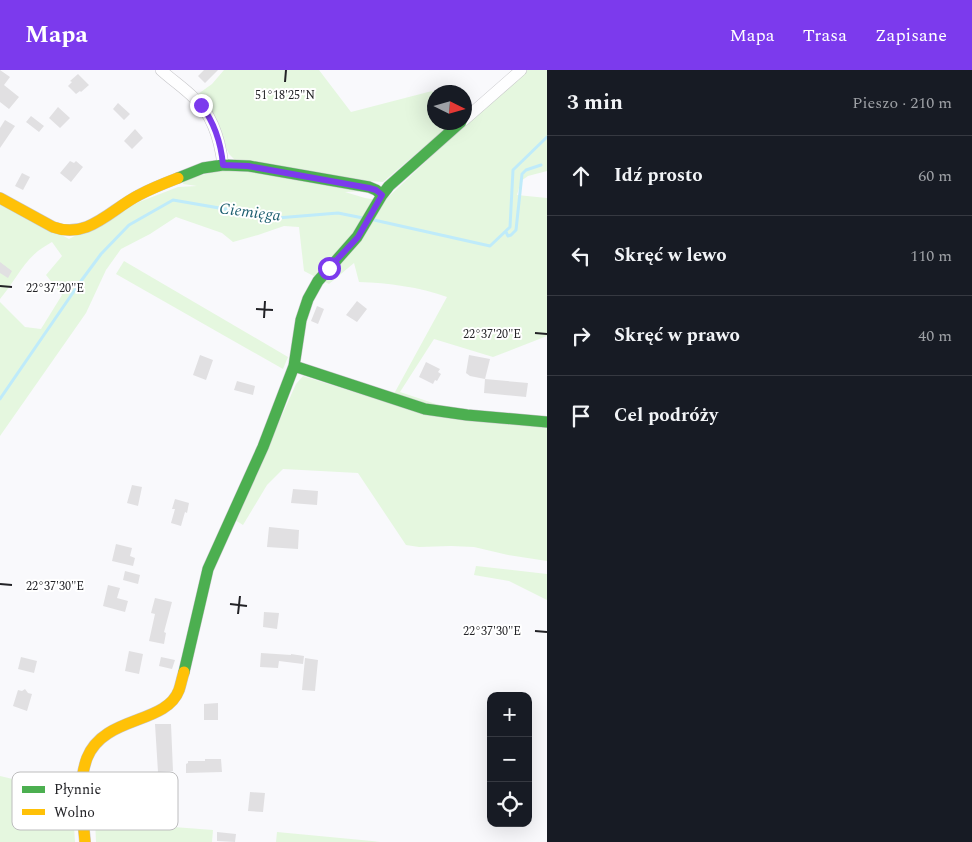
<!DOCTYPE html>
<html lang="pl">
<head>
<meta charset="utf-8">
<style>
  :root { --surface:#171b24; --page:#242831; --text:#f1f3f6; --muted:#9ea1a6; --line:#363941; --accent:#7c3aed }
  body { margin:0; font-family:Spectral,serif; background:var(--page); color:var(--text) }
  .controls { position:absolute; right:15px; bottom:15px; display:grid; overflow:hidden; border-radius:10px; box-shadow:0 5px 20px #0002 }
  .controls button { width:45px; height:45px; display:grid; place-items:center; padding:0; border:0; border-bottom:1px solid var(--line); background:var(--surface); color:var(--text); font:25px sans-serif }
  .compass { position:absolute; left:427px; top:15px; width:45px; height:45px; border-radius:50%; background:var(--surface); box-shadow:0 5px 20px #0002; rotate:95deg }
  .stop { position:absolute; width:15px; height:15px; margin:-11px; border:4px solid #7c3aed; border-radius:50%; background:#fff }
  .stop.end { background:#7c3aed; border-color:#fff; box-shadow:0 1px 5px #0008 }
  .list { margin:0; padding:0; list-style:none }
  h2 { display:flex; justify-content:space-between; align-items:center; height:65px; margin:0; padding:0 20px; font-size:21px }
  h2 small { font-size:16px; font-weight:400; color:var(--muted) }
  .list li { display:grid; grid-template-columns:32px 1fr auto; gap:15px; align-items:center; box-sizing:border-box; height:80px; padding:0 20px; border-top:1px solid var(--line) }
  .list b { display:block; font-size:19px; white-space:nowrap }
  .list em { font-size:16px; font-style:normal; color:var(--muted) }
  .icon { flex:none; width:28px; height:28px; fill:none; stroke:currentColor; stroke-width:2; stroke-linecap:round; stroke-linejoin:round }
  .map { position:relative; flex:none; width:547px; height:772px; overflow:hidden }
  header { display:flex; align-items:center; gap:30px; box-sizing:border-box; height:70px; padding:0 25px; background:var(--accent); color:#fff }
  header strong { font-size:24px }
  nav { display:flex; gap:28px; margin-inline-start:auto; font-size:18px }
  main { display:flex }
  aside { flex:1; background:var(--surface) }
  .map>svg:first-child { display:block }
  .green { fill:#e5f7df }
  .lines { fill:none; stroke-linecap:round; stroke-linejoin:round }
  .stream { stroke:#bfebfa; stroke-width:3 }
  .building { fill:#e1e0e2 }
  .street-casing { stroke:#c6c6c9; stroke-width:12 }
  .fast-casing { stroke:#c6c6c9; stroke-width:12 }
  .slow-casing { stroke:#c6c6c9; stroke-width:12 }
  .street { stroke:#fefeff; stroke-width:11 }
  .fast { stroke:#4caf50; stroke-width:11 }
  .slow { stroke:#ffc107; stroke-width:11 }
  .route { stroke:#7c3aed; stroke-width:6 }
  .ticks { fill:none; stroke:#222226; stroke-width:2 }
  .labels { text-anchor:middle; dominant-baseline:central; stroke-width:4; stroke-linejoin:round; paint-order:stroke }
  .water-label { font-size:16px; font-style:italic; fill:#1c5e6f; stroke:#fff }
  .key { fill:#fff; stroke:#bdbdbe; stroke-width:1 }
  .key-label { font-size:14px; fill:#222226 }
  .ticks-label { font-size:12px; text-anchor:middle; fill:#222226; stroke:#fff; stroke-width:4; stroke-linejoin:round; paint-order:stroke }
</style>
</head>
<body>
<header>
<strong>Mapa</strong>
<nav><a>Mapa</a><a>Trasa</a><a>Zapisane</a></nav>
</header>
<main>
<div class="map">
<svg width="547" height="772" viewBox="0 0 547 772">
  <rect width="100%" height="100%" fill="#f9f9fc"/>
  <path class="green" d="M 224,0 L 319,0 L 351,42 L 432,21 L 434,24 L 434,52 L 452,53 L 383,112 L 369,111 L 235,90 L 229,84 L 207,34 L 198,24 L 212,14 Z
    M 523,0 L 547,0 L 547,101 L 528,106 L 521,111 L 517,125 L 547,128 L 547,266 L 493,287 L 434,269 L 400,322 L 439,335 L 547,351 L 547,491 L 508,485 L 474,477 L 451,476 L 419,477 L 406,475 L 358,403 L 283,399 L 267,415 L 243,455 L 235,450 L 296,314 L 303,306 L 389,333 L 447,227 C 419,217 389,213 359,212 L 354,193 L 329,214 L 304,201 L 299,157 L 284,156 L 258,165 L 233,172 L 222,163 L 176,147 L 150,164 L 121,179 L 106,200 L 86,243 L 0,366 L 0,232 L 25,257 L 41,259 L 62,225 L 46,205 L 62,186 L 52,172 C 47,175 42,178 38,181 C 22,194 13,214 0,229 L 0,132 L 69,169 L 139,132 L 178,117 L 197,116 L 183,114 L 184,110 L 227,98 L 370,121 L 345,122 L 365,128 L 384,131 Z
    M 124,191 L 288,287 L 283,299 L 116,204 Z
    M 476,496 L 547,504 L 547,530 L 509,511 L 474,505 Z
    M 0,706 L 72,723 L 75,772 L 0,772 Z
    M 95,751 L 213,760 L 212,772 L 96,772 Z
    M 277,762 L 372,771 L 380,772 L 276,772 Z"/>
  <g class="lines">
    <path class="stream" d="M 374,150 L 490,176 L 510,157 L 513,100 L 547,67
      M 506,162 L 508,166 L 511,165 L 516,160 L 522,104 L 526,100 L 541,95
      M 0,329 L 81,211 L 101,184 L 129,155 L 173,130 L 277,148 L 338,143 L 363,148"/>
  </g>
  <path class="building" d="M 0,0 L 10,7 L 4,15 L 19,27 L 9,39 L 0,32 Z
    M 204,0 L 218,0 L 205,13 L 198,6 Z
    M 78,4 L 89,15 L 81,22 L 80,21 L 76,24 L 68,16 L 72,12 L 70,11 Z
    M 118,33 L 130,44 L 124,50 L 113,39 Z
    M 58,37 L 70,48 L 60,58 L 49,48 Z
    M 31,46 L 44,56 L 39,62 L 26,52 Z
    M 5,50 L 15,56 L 0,78 L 0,58 Z
    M 135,59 L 143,68 L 132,79 L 124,71 Z
    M 70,91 L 74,93 L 76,91 L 83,97 L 71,112 L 60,103 Z
    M 22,103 L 30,107 L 23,120 L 15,116 Z
    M 0,192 L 12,201 L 8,208 L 0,203 Z
    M 357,231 L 367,239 L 357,252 L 346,245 Z
    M 317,236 L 324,239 L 318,254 L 311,251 Z
    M 200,285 L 213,290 L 206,310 L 193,305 Z
    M 469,285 L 490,289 L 485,309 L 470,306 L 466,303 Z
    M 426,292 L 440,299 L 438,302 L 441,304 L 437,311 L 435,310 L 433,314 L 419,307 Z
    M 485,309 L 528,313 L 526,327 L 484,323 Z
    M 237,311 L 255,316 L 253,325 L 234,320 Z
    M 132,415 L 142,417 L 138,436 L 127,433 Z
    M 293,419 L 318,421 L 317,435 L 291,433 Z
    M 175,429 L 189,433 L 187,443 L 185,442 L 181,456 L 171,453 L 175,439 L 172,439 Z
    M 269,457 L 299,460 L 298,479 L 267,477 Z
    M 116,474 L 132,478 L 130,486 L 135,488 L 133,496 L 112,491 Z
    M 125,501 L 140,505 L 138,514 L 123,510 Z
    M 108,515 L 120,518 L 117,528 L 128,531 L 125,542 L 103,536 Z
    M 155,528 L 172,532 L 164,562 L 166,563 L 164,574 L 149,571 L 155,544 L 151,543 Z
    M 264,542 L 279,543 L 277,559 L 263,557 Z
    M 129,581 L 143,584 L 139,604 L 125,601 Z
    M 261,583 L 291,585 L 291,584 L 304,586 L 303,594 L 279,591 L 278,598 L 260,597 Z
    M 21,587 L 37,591 L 34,603 L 18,599 Z
    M 161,587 L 175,590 L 172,599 L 159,596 Z
    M 305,588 L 318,590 L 315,621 L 302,620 Z
    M 25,619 L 28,623 L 32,624 L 27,641 L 13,636 L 18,620 L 22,621 Z
    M 218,633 L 218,650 L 204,650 L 204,634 Z
    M 155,654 L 171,654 L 173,701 L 158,702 Z
    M 205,689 L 221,689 L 222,702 L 186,703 L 186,694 L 188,693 L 188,691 L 205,691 Z
    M 250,722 L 265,723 L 263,742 L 248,741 Z
    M 217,762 L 236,764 L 235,772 L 217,771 Z"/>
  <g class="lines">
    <defs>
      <path id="street" d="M 161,0 C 172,10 184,18 194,28 C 213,45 220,70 223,95
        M 464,50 L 521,0"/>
      <path id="fast" d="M 178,108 L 203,98 L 223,95 L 249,96 L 369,117 L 376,120 L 382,125
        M 294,296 L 425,339 L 467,345 L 547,352
        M 184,602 L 208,499 L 263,377 L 294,296 L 301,250 L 308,229 L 318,211 L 357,167 L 382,125 L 389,116 L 461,52"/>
      <path id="slow" d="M 0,128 L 53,157 C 88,170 111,139 139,125 C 152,118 165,113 178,108
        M 85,772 C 83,745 77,715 87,688 C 104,645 166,655 179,620 C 181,614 182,608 184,602"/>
    </defs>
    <use href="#street" class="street-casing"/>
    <use href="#fast" class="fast-casing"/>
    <use href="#slow" class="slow-casing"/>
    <use href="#street" class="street"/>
    <use href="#fast" class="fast"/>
    <use href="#slow" class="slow"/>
  </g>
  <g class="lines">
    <path class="route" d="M 201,35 C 214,52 221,73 223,95 L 248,96 L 369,118 L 376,120 L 382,125 L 358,167 L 329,198"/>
  </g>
  <path class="ticks" d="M 285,12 L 286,0M 0,216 L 12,217M 256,239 L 273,240M 264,248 L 265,231M 535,263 L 547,264M 0,514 L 12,515M 230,534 L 247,536M 238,544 L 240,526M 535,561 L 547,562"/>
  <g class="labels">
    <g class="water-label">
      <text transform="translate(250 142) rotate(7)">Ciemięga</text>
    </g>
  </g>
  <rect x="12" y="702" width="166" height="58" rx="8" class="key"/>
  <rect x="22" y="716" width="23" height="7" fill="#4caf50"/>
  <rect x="22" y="739" width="23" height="6" fill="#ffc107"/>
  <g class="key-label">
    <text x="54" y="724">Płynnie</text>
    <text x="54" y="747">Wolno</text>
  </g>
  <g class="ticks-label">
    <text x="285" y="29">51°18'25"N</text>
    <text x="55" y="222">22°37'20"E</text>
    <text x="492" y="268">22°37'20"E</text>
    <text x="55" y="520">22°37'30"E</text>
    <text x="492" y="565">22°37'30"E</text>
  </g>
</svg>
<div class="controls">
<button>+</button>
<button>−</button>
<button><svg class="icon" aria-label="locate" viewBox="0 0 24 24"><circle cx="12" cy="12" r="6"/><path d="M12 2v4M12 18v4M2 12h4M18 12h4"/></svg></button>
</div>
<svg class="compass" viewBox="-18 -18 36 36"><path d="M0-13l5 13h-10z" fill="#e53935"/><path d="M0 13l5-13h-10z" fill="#9ea1a6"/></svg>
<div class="stop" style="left:329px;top:198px"></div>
<div class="stop end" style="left:201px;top:35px"></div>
</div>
<aside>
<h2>3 min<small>Pieszo · 210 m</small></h2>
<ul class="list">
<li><svg class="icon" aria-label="ahead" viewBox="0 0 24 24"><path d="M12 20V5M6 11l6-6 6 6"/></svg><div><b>Idź prosto</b></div><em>60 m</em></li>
<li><svg class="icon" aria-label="left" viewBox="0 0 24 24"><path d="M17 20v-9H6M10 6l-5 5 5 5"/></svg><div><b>Skręć w lewo</b></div><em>110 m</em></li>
<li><svg class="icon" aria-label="right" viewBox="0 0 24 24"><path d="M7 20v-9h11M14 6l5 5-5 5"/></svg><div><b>Skręć w prawo</b></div><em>40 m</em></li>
<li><svg class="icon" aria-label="arrive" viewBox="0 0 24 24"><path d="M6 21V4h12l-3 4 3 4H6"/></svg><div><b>Cel podróży</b></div></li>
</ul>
</aside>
</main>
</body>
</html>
